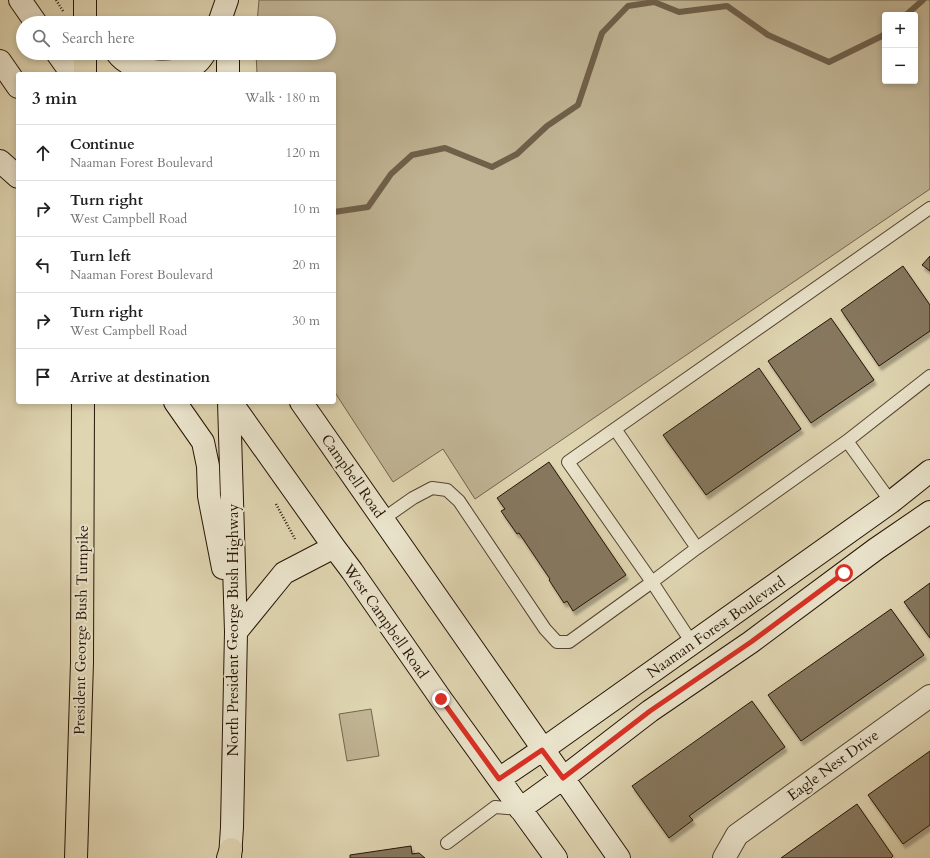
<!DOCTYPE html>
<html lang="en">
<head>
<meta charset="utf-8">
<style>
  :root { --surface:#fff; --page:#f6f6f6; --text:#222; --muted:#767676; --line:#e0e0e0 }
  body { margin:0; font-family:Cardo,serif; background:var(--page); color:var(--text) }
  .controls { position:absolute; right:12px; top:12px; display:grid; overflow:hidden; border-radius:4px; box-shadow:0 2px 6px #0003 }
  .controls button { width:36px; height:36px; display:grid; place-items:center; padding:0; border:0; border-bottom:1px solid var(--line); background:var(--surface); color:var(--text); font:20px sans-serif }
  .stop { position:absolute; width:12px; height:12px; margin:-9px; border:3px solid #d93025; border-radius:50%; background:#fff }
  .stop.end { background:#d93025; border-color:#fff; box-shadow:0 1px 4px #0008 }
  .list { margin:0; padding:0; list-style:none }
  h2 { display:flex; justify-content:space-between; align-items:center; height:52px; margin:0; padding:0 16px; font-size:17px }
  h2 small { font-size:13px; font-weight:400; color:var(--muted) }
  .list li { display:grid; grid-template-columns:26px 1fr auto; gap:12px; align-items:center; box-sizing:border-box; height:56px; padding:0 16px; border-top:1px solid var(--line) }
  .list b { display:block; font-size:15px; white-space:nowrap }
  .list p { margin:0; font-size:13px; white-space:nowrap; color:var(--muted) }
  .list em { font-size:13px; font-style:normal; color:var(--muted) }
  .icon { flex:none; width:22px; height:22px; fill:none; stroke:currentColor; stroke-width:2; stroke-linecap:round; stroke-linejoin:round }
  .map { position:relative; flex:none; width:930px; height:858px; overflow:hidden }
  .search { position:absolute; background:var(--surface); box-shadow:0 2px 6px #0003; left:16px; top:16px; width:320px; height:44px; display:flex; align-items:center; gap:10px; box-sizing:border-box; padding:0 14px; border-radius:22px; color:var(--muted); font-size:15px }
  .panel { position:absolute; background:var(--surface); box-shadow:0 2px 6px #0003; left:16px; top:72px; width:320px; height:332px; border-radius:4px }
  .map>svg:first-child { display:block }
  .green { fill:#c0b494; stroke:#73644d; fill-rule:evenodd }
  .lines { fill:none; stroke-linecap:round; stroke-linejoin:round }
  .stream { stroke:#6f604a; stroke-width:6 }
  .building { fill:#86785f; stroke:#261406; filter:url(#shadow) }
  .lane-casing { stroke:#544431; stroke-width:14 }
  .street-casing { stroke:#544431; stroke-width:24 }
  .secondary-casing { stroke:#261406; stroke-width:24 }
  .highway-casing { stroke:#261406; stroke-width:24 }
  .path { stroke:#261406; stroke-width:2.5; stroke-dasharray:1 2; stroke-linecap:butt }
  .lane { stroke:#eae4cc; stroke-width:12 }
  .street { stroke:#eae4cc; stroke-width:22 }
  .secondary { stroke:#eae4cc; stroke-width:22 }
  .highway { stroke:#dfd5b1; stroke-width:22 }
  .highway-bridge-casing { stroke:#261406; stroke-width:24; stroke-linecap:butt }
  .highway-bridge { stroke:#dfd5b1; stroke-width:22 }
  .route { stroke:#d93025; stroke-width:5 }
  .labels { text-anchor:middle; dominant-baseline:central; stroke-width:4; stroke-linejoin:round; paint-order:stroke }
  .street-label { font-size:15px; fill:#261406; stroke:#eae4cc }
</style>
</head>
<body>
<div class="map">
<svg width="930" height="858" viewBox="0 0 930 858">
  <defs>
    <filter id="shadow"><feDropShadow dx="2.5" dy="4.5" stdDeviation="1" flood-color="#0004"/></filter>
  </defs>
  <rect width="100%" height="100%" fill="#dfd5b1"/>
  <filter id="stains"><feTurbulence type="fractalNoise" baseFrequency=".005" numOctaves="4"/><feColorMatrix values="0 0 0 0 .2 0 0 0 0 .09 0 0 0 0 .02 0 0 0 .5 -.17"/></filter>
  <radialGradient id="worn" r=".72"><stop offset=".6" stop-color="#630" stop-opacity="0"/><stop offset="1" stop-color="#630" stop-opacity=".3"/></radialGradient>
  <path class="green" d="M 259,0 L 930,0 L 930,189 L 475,499 L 443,449 L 393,482 L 334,391 L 334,74 L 257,74 L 256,53 L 329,53 L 329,23 L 257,23 ZM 885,15 L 915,15 L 915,81 L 885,81 Z
    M 371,709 L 379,756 L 347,761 L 339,714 Z"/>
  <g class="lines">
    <path class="stream" d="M 906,15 L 923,0
      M 334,212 L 368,207 L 391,174 L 412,155 L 445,148 L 492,167 L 517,154 L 547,126 L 578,105 L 602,33 L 628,6 L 654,2 L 679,12 L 727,6 L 768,35 L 829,62 L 882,36 L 885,33"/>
  </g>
  <path class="building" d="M 930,256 L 930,271 L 922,265 Z
    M 903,266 L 930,305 L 930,331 L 879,366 L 841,310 Z
    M 831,318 L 874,380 L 811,423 L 768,361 Z
    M 759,368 L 801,429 L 706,495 L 663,435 Z
    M 549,462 L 626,575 L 573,611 L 567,601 L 564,603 L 549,580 L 550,579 L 519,533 L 517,534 L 501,511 L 505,509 L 497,498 Z
    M 930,583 L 930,638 L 904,602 Z
    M 891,609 L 924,655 L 801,741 L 768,695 Z
    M 752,701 L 785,747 L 689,816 L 693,820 L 669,838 L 632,786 Z
    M 930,751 L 930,825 L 903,844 L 868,795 Z
    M 857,804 L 893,856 L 891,858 L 781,858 Z
    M 411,846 L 412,854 L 419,853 L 425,858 L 350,858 L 350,855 Z"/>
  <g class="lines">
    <defs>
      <path id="lane" d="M 930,208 L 615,429 L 697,548 L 847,441 L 930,376
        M 615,429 L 568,462 L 652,582 L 697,548
        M 847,441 L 891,502
        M 383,519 L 413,498 L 432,488 L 447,490 L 459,501 L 545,629 L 557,642 L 569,642 L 652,582 L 692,643
        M 447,843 L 495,807 L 520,809"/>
      <path id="street" d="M 724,858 L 737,835 L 930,696"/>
      <path id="secondary" d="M 20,0 L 36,23
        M 219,23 L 227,0
        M 57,53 L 72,74
        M 117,53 C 132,74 176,77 197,63 C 200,61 203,56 205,53
        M 0,61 L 18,87
        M 228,74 L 228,53
        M 0,161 L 18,177
        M 175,402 L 203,442 L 208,466 L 209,496 L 223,568
        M 229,402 L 236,632 L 232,827 L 230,858
        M 231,402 L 334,547 L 352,571 L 441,699 L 556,858
        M 301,402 C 408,553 512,707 619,858
        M 236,632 L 284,573 L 334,547
        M 499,779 L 542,750 L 891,502 L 930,471
        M 520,809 L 563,778 L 650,711 L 751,642 L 876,549 L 930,512"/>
      <path id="highway" d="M 85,74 L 85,53
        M 76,858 L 82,662 L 83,402
        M 228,858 L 231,849"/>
    </defs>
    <use href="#lane" class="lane-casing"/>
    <use href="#street" class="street-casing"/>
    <use href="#secondary" class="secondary-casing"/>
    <use href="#highway" class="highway-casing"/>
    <path class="path" d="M 56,0 L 63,11
      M 276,504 L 295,539"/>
    <use href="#lane" class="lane"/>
    <use href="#street" class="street"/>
    <use href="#secondary" class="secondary"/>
    <use href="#highway" class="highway"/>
    <defs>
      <path id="highway-bridge" d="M 85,23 L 85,0"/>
    </defs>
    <use href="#highway-bridge" class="highway-bridge-casing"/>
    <use href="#highway-bridge" class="highway-bridge"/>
  </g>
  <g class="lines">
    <path class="route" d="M 441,699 L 499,779 L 542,750 L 563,778 L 650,711 L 751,642 L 844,573"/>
  </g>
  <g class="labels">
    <g class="street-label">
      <text transform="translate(353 476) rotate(55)">Campbell Road</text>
      <text transform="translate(386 621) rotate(55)">West Campbell Road</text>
      <text transform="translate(716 627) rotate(-35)">Naaman Forest Boulevard</text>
      <text transform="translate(81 630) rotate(-89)">President George Bush Turnpike</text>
      <text transform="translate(233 630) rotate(-90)">North President George Bush Highway</text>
      <text transform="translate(833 765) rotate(-36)">Eagle Nest Drive</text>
    </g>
  </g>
  <rect width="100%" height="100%" filter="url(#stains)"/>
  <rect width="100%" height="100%" fill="url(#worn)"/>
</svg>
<div class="controls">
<button>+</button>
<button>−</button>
</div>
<div class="stop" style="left:844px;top:573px"></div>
<div class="stop end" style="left:441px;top:699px"></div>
<div class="search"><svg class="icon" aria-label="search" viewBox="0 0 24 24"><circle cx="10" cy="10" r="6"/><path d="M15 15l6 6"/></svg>Search here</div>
<section class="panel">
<h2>3 min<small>Walk · 180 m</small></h2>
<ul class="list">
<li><svg class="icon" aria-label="ahead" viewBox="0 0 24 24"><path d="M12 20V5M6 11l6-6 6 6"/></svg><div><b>Continue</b><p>Naaman Forest Boulevard</p></div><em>120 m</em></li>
<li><svg class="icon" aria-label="right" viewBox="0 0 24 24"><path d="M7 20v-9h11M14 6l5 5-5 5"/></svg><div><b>Turn right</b><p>West Campbell Road</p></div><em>10 m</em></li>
<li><svg class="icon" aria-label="left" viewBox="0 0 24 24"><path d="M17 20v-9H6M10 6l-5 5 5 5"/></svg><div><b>Turn left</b><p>Naaman Forest Boulevard</p></div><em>20 m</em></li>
<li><svg class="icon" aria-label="right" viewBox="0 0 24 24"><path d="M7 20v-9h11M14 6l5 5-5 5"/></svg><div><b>Turn right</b><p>West Campbell Road</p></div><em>30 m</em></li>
<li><svg class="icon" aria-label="arrive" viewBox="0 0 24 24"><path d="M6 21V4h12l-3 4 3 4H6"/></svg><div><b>Arrive at destination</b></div></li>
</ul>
</section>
</div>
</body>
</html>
